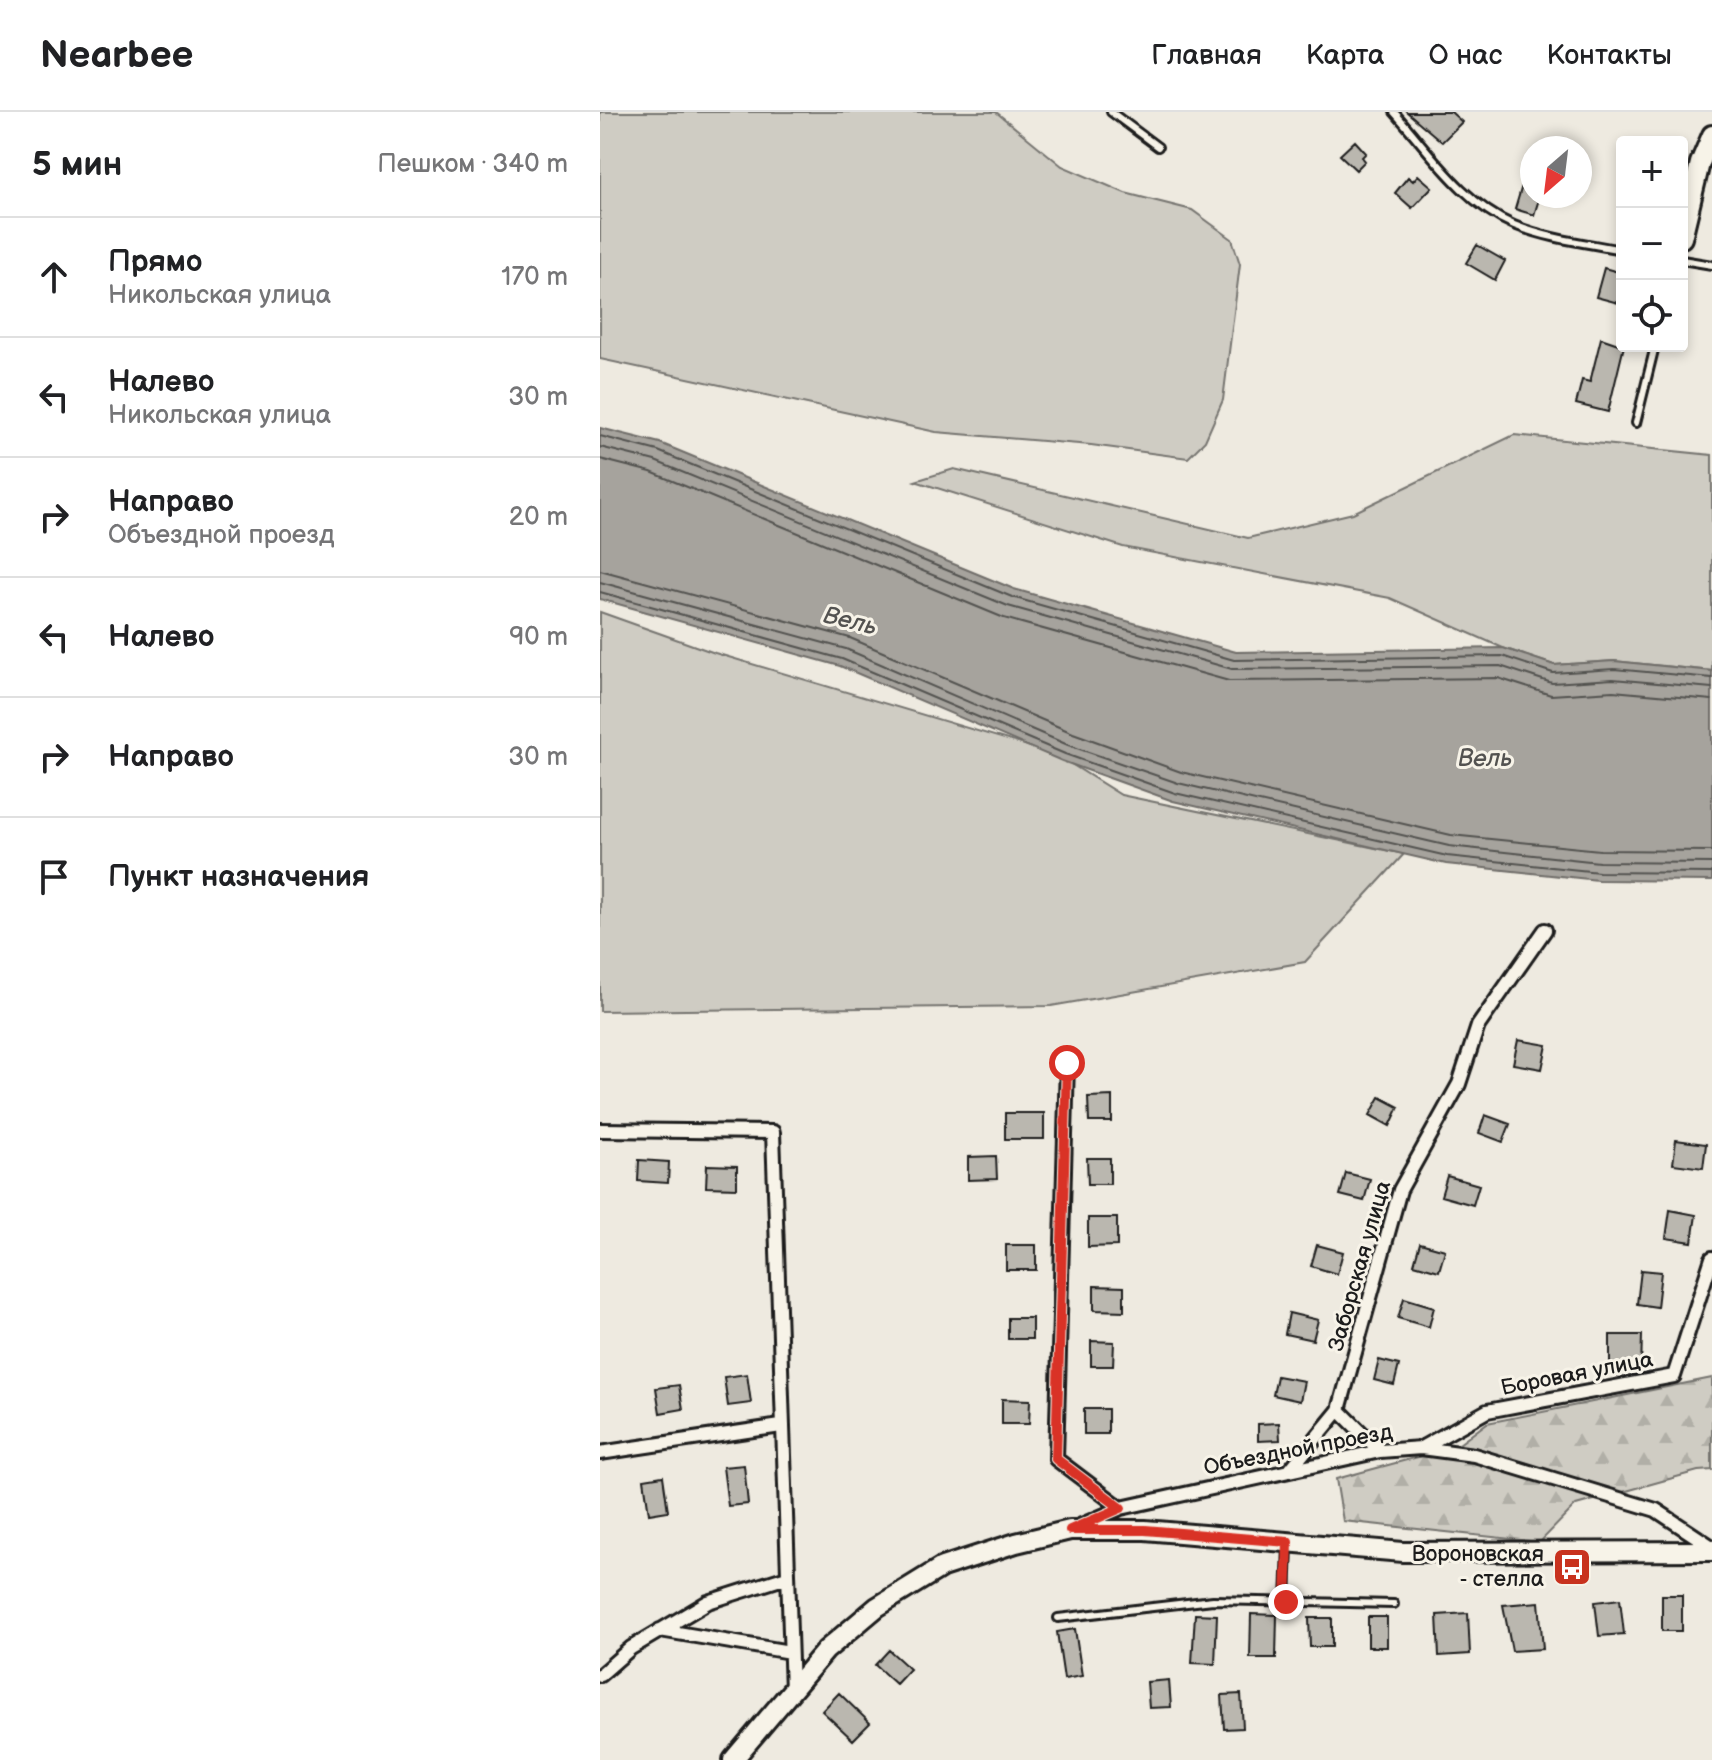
<!DOCTYPE html>
<html lang="ru">
<head>
<meta charset="utf-8">
<style>
  :root { --surface:#fff; --page:#f6f6f6; --text:#202124; --muted:#757577; --line:#e0e0e0 }
  body { margin:0; font-family:"Balsamiq Sans",sans-serif; background:var(--page); color:var(--text) }
  .controls { position:absolute; right:24px; top:24px; display:grid; overflow:hidden; border-radius:8px; box-shadow:0 4px 12px #0003 }
  .controls button { width:72px; height:72px; display:grid; place-items:center; padding:0; border:0; border-bottom:2px solid var(--line); background:var(--surface); color:var(--text); font:40px sans-serif }
  .compass { position:absolute; left:920px; top:24px; width:72px; height:72px; border-radius:50%; background:var(--surface); box-shadow:0 4px 12px #0003; rotate:208deg }
  .stop { position:absolute; width:24px; height:24px; margin:-18px; border:6px solid #d93025; border-radius:50%; background:#fff }
  .stop.end { background:#d93025; border-color:#fff; box-shadow:0 2px 8px #0008 }
  .list { margin:0; padding:0; list-style:none }
  h2 { display:flex; justify-content:space-between; align-items:center; height:104px; margin:0; padding:0 32px; font-size:34px }
  h2 small { font-size:26px; font-weight:400; color:var(--muted) }
  .list li { display:grid; grid-template-columns:52px 1fr auto; gap:24px; align-items:center; box-sizing:border-box; height:120px; padding:0 32px; border-top:2px solid var(--line) }
  .list b { display:block; font-size:30px; white-space:nowrap }
  .list p { margin:0; font-size:26px; white-space:nowrap; color:var(--muted) }
  .list em { font-size:26px; font-style:normal; color:var(--muted) }
  .icon { flex:none; width:44px; height:44px; fill:none; stroke:currentColor; stroke-width:2; stroke-linecap:round; stroke-linejoin:round }
  .map { position:relative; flex:none; width:1112px; height:1648px; overflow:hidden }
  header { display:flex; align-items:center; gap:48px; box-sizing:border-box; height:112px; padding:0 40px; background:var(--surface); border-bottom:2px solid var(--line) }
  header strong { font-size:38px }
  nav { display:flex; gap:44px; margin-inline-start:auto; font-size:28px }
  main { display:flex }
  aside { flex:1; background:var(--surface) }
  .map>svg:first-child { display:block }
  .grass { fill:#cfccc3; stroke:#767470; stroke-width:2 }
  .forest { fill:url(#forest-firs); stroke:#767470; stroke-width:2 }
  .water { fill:#a6a39d; stroke:#6f6d69; stroke-width:2 }
  .lines { fill:none; stroke-linecap:round; stroke-linejoin:round }
  .shore { stroke:#535250; stroke-width:2 }
  .building { fill:#bab7af; stroke:#1c1c1c; stroke-width:2 }
  .lane-casing { stroke:#1c1c1c; stroke-width:12 }
  .street-casing { stroke:#1c1c1c; stroke-width:18 }
  .secondary-casing { stroke:#1c1c1c; stroke-width:24 }
  .lane { stroke:#f7f3e8; stroke-width:6 }
  .street { stroke:#f7f3e8; stroke-width:12 }
  .secondary { stroke:#f7f3e8; stroke-width:18 }
  .route { stroke:#d93025; stroke-width:10 }
  .labels { text-anchor:middle; dominant-baseline:central; stroke-width:6; stroke-linejoin:round; paint-order:stroke }
  .street-label { font-size:22px; fill:#1c1c1c; stroke:#f7f3e8 }
  .poi-label { font-size:22px; fill:#1c1c1c; stroke:#f7f3e8; text-anchor:end }
  .water-label { font-size:24px; font-style:italic; fill:#535250; stroke:#f7f3e8 }
</style>
</head>
<body>
<header>
<strong>Nearbee</strong>
<nav><a>Главная</a><a>Карта</a><a>О нас</a><a>Контакты</a></nav>
</header>
<main>
<aside>
<h2>5 мин<small>Пешком · 340 m</small></h2>
<ul class="list">
<li><svg class="icon" aria-label="ahead" viewBox="0 0 24 24"><path d="M12 20V5M6 11l6-6 6 6"/></svg><div><b>Прямо</b><p>Никольская улица</p></div><em>170 m</em></li>
<li><svg class="icon" aria-label="left" viewBox="0 0 24 24"><path d="M17 20v-9H6M10 6l-5 5 5 5"/></svg><div><b>Налево</b><p>Никольская улица</p></div><em>30 m</em></li>
<li><svg class="icon" aria-label="right" viewBox="0 0 24 24"><path d="M7 20v-9h11M14 6l5 5-5 5"/></svg><div><b>Направо</b><p>Объездной проезд</p></div><em>20 m</em></li>
<li><svg class="icon" aria-label="left" viewBox="0 0 24 24"><path d="M17 20v-9H6M10 6l-5 5 5 5"/></svg><div><b>Налево</b></div><em>90 m</em></li>
<li><svg class="icon" aria-label="right" viewBox="0 0 24 24"><path d="M7 20v-9h11M14 6l5 5-5 5"/></svg><div><b>Направо</b></div><em>30 m</em></li>
<li><svg class="icon" aria-label="arrive" viewBox="0 0 24 24"><path d="M6 21V4h12l-3 4 3 4H6"/></svg><div><b>Пункт назначения</b></div></li>
</ul>
</aside>
<div class="map">
<svg width="1112" height="1648" viewBox="0 0 1112 1648">
  <defs>
    <pattern id="forest-firs" width="22" height="20" patternUnits="userSpaceOnUse" patternTransform="scale(2)"><rect width="22" height="20" fill="#cfccc3"/><path d="M5 1l3.5 6h-7zM16 11l3.5 6h-7z" fill="#b1afa7"/></pattern>
  </defs>
  <rect width="100%" height="100%" fill="#eeeae0"/>
  <filter id="ink" filterUnits="userSpaceOnUse"><feTurbulence type="fractalNoise" baseFrequency=".0125" numOctaves="2"/><feDisplacementMap in="SourceGraphic" scale="16" xChannelSelector="R" yChannelSelector="G"/><feConvolveMatrix kernelMatrix="1 2 1 2 8 2 1 2 1" color-interpolation-filters="sRGB"/></filter>
  <g filter="url(#ink)">
    <path class="grass" d="M 0,0 L 396,0 L 462,54 L 525,81 L 592,98 L 632,127 L 640,152 L 623,288 L 605,329 L 588,346 L 491,333 L 336,320 L 0,247 Z
      M 914,323 L 1112,343 L 1112,559 L 1014,549 L 954,553 L 903,536 L 790,486 L 523,435 L 315,369 L 354,357 L 648,426 L 753,401 Z
      M 0,500 L 115,541 L 455,642 L 521,683 L 804,742 L 705,850 L 451,894 L 0,899 Z"/>
    <path class="forest" d="M 1112,1266 L 1112,1358 L 1098,1359 L 976,1393 L 940,1430 L 743,1409 L 736,1367 L 855,1335 L 887,1311 Z"/>
    <path class="water" d="M 0,316 L 60,331 L 414,477 L 636,540 L 903,536 L 954,553 L 1014,549 L 1112,559 L 1112,769 L 998,768 L 846,752 L 573,689 L 462,649 L 240,554 L 0,487 Z"/>
    <g class="lines">
      <path class="shore" d="M 0,324 L 58,339 L 412,485 L 634,548 L 902,544 L 953,561 L 1014,557 L 1112,566
        M 0,335 L 55,349 L 408,494 L 632,557 L 900,554 L 952,571 L 1013,567 L 1112,576
        M 0,347 L 51,360 L 404,506 L 629,569 L 898,566 L 951,583 L 1013,579 L 1112,588
        M 0,458 L 250,526 L 473,621 L 581,660 L 851,723 L 1000,738 L 1112,739
        M 0,470 L 246,537 L 468,633 L 578,671 L 849,734 L 999,750 L 1112,751
        M 0,480 L 242,547 L 465,642 L 575,681 L 847,744 L 999,760 L 1112,761"/>
    </g>
    <path class="building" d="M 807,0 L 851,0 L 862,10 L 842,30 Z
      M 755,29 L 766,41 L 762,45 L 765,49 L 756,58 L 740,43 Z
      M 929,50 L 932,51 L 932,84 L 940,84 L 934,103 L 915,97 Z
      M 818,63 L 832,75 L 812,96 L 795,81 L 808,65 L 813,69 Z
      M 877,133 L 905,149 L 895,168 L 866,151 Z
      M 1004,156 L 1022,161 L 1022,192 L 996,185 Z
      M 1001,226 L 1024,234 L 1008,300 L 976,292 L 982,268 L 990,270 Z
      M 918,928 L 947,933 L 942,957 L 913,952 Z
      M 512,984 L 512,1010 L 489,1010 L 488,985 Z
      M 780,985 L 799,995 L 790,1014 L 770,1003 Z
      M 405,1001 L 444,1001 L 444,1027 L 405,1027 Z
      M 885,1003 L 910,1012 L 903,1030 L 879,1021 Z
      M 1076,1028 L 1106,1032 L 1103,1056 L 1073,1052 Z
      M 396,1044 L 397,1067 L 368,1068 L 368,1045 Z
      M 487,1046 L 510,1046 L 510,1072 L 488,1072 Z
      M 39,1048 L 69,1050 L 68,1071 L 38,1069 Z
      M 107,1053 L 137,1054 L 137,1076 L 106,1075 Z
      M 746,1061 L 770,1067 L 764,1089 L 740,1083 Z
      M 847,1064 L 879,1073 L 873,1093 L 841,1084 Z
      M 1070,1098 L 1096,1103 L 1092,1130 L 1066,1126 Z
      M 488,1106 L 517,1106 L 517,1134 L 488,1135 Z
      M 820,1131 L 845,1138 L 839,1159 L 814,1152 Z
      M 406,1133 L 436,1133 L 436,1158 L 406,1158 Z
      M 717,1133 L 743,1140 L 737,1162 L 711,1154 Z
      M 1041,1158 L 1061,1160 L 1057,1195 L 1037,1192 Z
      M 494,1174 L 524,1175 L 524,1199 L 494,1198 Z
      M 804,1186 L 834,1195 L 829,1215 L 798,1206 Z
      M 689,1201 L 718,1208 L 713,1228 L 685,1222 Z
      M 408,1206 L 432,1206 L 432,1227 L 408,1227 Z
      M 1010,1223 L 1042,1223 L 1041,1257 L 1010,1256 Z
      M 491,1229 L 514,1230 L 513,1254 L 491,1254 Z
      M 779,1248 L 799,1253 L 794,1273 L 774,1268 Z
      M 147,1262 L 151,1291 L 128,1294 L 124,1265 Z
      M 677,1264 L 704,1269 L 700,1289 L 673,1283 Z
      M 79,1273 L 83,1297 L 60,1301 L 56,1276 Z
      M 402,1287 L 430,1288 L 429,1312 L 402,1312 Z
      M 484,1297 L 508,1297 L 508,1322 L 484,1322 Z
      M 679,1311 L 680,1328 L 658,1329 L 658,1312 Z
      M 144,1353 L 148,1392 L 128,1394 L 123,1355 Z
      M 63,1364 L 68,1399 L 49,1402 L 44,1367 Z
      M 1062,1483 L 1082,1483 L 1082,1519 L 1062,1519 Z
      M 1020,1487 L 1024,1522 L 999,1524 L 995,1490 Z
      M 939,1490 L 943,1537 L 912,1539 L 903,1493 Z
      M 868,1501 L 870,1542 L 839,1544 L 837,1503 Z
      M 595,1502 L 617,1503 L 615,1552 L 592,1551 Z
      M 651,1502 L 677,1503 L 676,1546 L 650,1546 Z
      M 768,1505 L 787,1505 L 787,1535 L 768,1535 Z
      M 709,1506 L 732,1506 L 732,1535 L 710,1535 Z
      M 475,1517 L 482,1564 L 464,1567 L 457,1520 Z
      M 289,1538 L 310,1557 L 296,1572 L 275,1553 Z
      M 569,1568 L 571,1595 L 549,1596 L 547,1570 Z
      M 239,1581 L 270,1611 L 253,1628 L 222,1599 Z
      M 641,1582 L 643,1616 L 624,1617 L 622,1583 Z"/>
    <g class="lines">
      <defs>
        <path id="lane" d="M 511,0 L 558,35
          M 794,0 C 829,39 864,92 914,113 C 948,127 986,131 1022,138
          M 1082,148 L 1112,153
          M 1036,311 L 1055,234
          M 686,1490 L 688,1433
          M 458,1506 L 613,1488 L 794,1492"/>
        <path id="street" d="M 467,951 L 456,1347 L 521,1396
          M 0,1018 L 173,1020 L 192,1579
          M 739,1298 L 780,1339
          M 821,1336 L 887,1299 L 1074,1264 L 1112,1146
          M 0,1341 L 181,1314
          M 689,1359 L 739,1298 L 800,1078 L 859,972 L 878,914 L 945,818
          M 477,1415 L 521,1396 L 780,1339 L 821,1336 L 874,1343 L 1056,1398 L 1112,1435
          M 60,1518 L 190,1540
          M 0,1563 L 31,1536 L 108,1490 L 187,1465"/>
        <path id="secondary" d="M 1082,126 L 1100,51 L 1112,23
          M 133,1648 L 226,1538 L 277,1495 L 342,1455 L 416,1431 L 470,1418 L 545,1418 L 803,1440 L 1112,1439"/>
      </defs>
      <use href="#lane" class="lane-casing"/>
      <use href="#street" class="street-casing"/>
      <use href="#secondary" class="secondary-casing"/>
      <use href="#lane" class="lane"/>
      <use href="#street" class="street"/>
      <use href="#secondary" class="secondary"/>
    </g>
  </g>
  <g class="lines" filter="url(#ink)">
    <path class="route" d="M 467,951 L 456,1347 L 521,1396 L 470,1418 L 545,1418 L 688,1430 L 686,1490"/>
  </g>
  <defs>
    <symbol id="bus-square" viewBox="-11 -11 22 22"><rect x="-9" y="-9" width="18" height="18" rx="4" fill="#c8321e" stroke="#f7f3e8"/><path d="M-5-6H5V4H4V6H2V4H-2V6H-4V4H-5ZM-3.5-4V0h7V-4ZM-3.5 1.2v1.5H-2V1.2ZM2 1.2v1.5H3.5V1.2Z" fill="#fff"/></symbol>
  </defs>
  <g fill-rule="evenodd">
    <use href="#bus-square" x="950" y="1433" width="44" height="44"/>
  </g>
  <g class="labels">
    <g class="street-label">
      <text transform="translate(760 1154) rotate(-74)">Заборская улица</text>
      <text transform="translate(977 1262) rotate(-11)">Боровая улица</text>
      <text transform="translate(698 1338) rotate(-11)">Объездной проезд</text>
    </g>
    <g class="poi-label">
      <text x="944" y="1442">Вороновская<tspan x="944" dy="25">- стелла</tspan></text>
    </g>
    <g class="water-label">
      <text transform="translate(250 509) rotate(14)">Вель</text>
      <text x="885" y="646">Вель</text>
    </g>
  </g>
</svg>
<div class="controls">
<button>+</button>
<button>−</button>
<button><svg class="icon" aria-label="locate" viewBox="0 0 24 24"><circle cx="12" cy="12" r="6"/><path d="M12 2v4M12 18v4M2 12h4M18 12h4"/></svg></button>
</div>
<svg class="compass" viewBox="-18 -18 36 36"><path d="M0-13l5 13h-10z" fill="#e53935"/><path d="M0 13l5-13h-10z" fill="#757577"/></svg>
<div class="stop" style="left:467px;top:951px"></div>
<div class="stop end" style="left:686px;top:1490px"></div>
</div>
</main>
</body>
</html>
